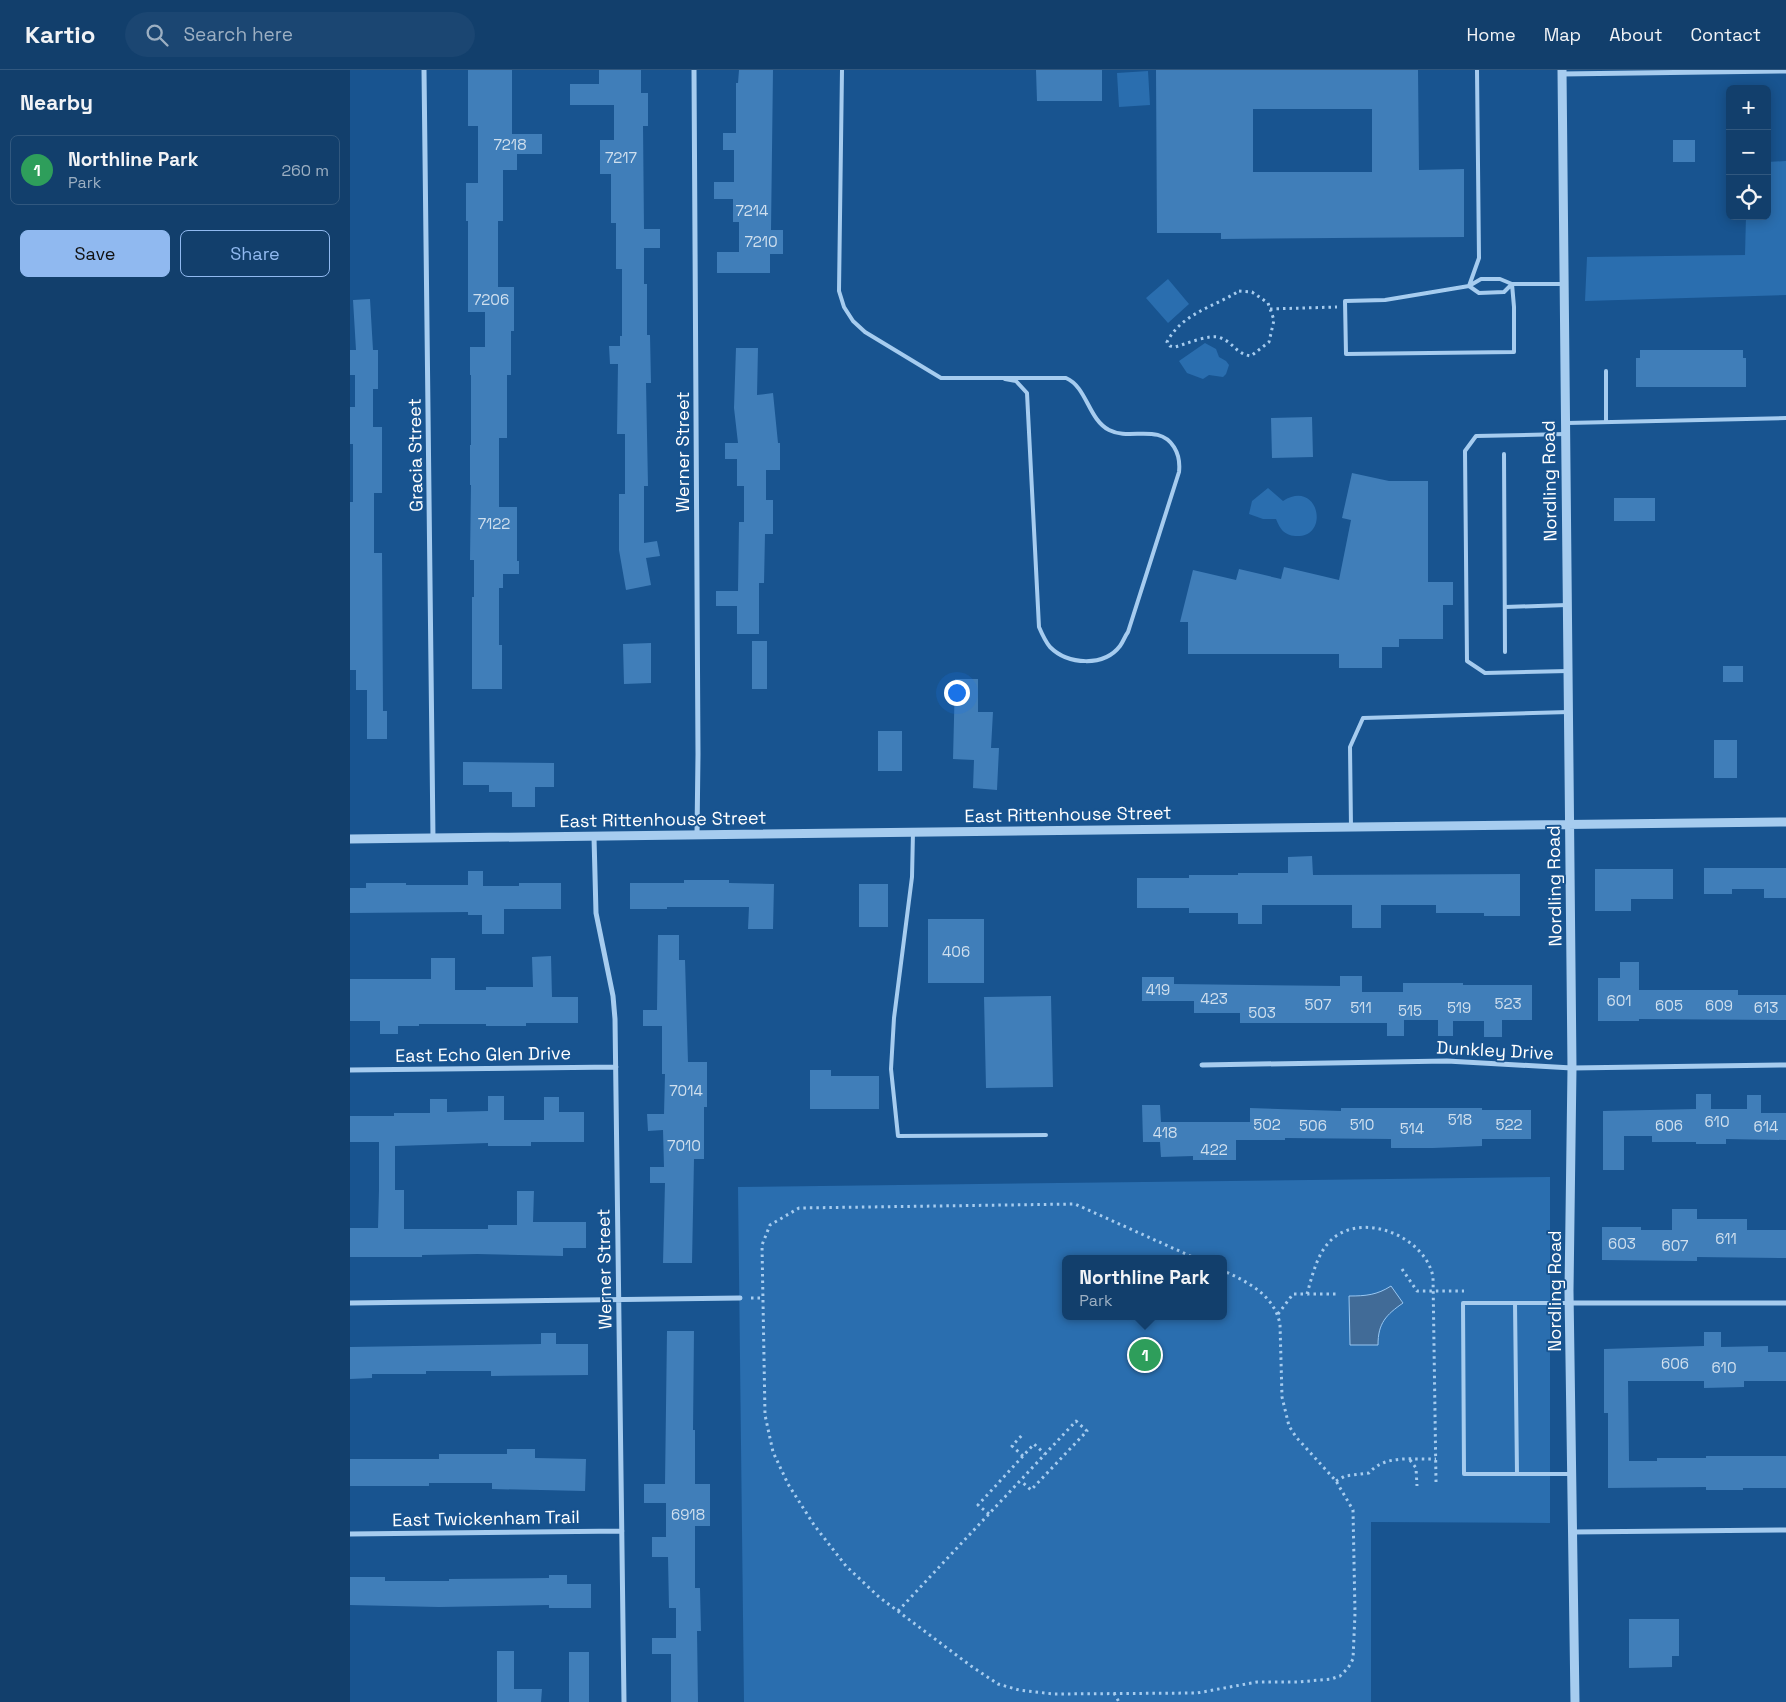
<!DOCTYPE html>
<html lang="en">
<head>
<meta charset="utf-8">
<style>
  :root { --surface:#123f6c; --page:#1b4672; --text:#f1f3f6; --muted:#9cafc2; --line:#31587f; --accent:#90b9f0 }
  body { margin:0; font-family:"Space Grotesk",sans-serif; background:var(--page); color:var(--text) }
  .controls { position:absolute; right:15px; top:15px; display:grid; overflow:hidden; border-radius:8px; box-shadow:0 2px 12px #0003 }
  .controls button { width:45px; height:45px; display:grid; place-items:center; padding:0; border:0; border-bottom:1px solid var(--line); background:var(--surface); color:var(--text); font:25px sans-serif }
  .you { position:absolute; left:606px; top:622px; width:18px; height:18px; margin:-12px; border:4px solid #fff; border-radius:50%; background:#1a73e8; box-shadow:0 0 0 8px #1a73e833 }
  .badge { display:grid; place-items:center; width:32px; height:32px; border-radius:50%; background:var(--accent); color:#fff; font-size:16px; font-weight:700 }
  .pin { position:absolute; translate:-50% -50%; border:2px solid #fff; box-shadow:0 1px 5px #0006 }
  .popup { position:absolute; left:712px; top:1185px; width:165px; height:65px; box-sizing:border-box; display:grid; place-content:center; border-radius:8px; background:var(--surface); filter:drop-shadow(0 1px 4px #0005); font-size:16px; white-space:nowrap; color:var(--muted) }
  .popup b { font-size:19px; color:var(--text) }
  .popup::after { content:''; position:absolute; left:50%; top:100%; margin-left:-10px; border:10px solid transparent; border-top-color:var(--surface) }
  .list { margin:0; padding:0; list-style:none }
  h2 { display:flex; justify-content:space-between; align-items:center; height:65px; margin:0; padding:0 20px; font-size:21px }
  h2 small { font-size:16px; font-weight:400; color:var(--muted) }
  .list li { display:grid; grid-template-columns:32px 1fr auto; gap:15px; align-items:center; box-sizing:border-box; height:70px; margin:0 10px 10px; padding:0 10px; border:1px solid var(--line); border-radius:8px }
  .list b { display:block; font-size:19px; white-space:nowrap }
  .list p { margin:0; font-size:16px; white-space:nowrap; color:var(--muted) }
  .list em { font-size:16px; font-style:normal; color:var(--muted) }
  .actions { display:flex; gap:10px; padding:15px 20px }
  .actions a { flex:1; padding:11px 0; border:1px solid var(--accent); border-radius:8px; text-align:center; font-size:18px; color:var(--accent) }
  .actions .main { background:var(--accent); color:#111 }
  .icon { flex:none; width:28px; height:28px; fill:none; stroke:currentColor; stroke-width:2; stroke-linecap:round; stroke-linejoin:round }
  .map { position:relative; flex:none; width:1436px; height:1632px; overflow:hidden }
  header { display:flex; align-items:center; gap:30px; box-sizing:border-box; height:70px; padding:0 25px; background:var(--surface); border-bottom:1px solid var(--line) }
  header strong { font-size:24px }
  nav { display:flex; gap:28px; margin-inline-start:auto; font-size:18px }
  .search { width:350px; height:45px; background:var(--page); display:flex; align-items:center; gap:12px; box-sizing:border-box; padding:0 18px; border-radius:28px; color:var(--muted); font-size:19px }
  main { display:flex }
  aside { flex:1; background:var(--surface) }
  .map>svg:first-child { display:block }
  .green { fill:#2a6eaf; fill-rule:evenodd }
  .water { fill:#416b97; stroke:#98c7f2 }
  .building { fill:#407eb9; fill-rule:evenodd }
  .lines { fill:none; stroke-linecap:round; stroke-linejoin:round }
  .path { stroke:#a6ccef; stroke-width:3; stroke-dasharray:2.5 4; stroke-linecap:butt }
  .service { stroke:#a6ccef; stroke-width:4 }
  .minor { stroke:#a6ccef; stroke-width:5 }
  .tertiary { stroke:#a6ccef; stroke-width:9 }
  .labels { text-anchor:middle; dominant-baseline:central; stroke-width:4; stroke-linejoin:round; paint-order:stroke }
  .number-label { font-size:15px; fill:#cfdfee }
  .street-label { font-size:18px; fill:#fff; stroke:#185490 }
</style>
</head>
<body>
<header>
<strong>Kartio</strong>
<div class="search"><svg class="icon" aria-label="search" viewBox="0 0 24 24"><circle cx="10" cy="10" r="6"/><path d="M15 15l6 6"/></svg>Search here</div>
<nav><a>Home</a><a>Map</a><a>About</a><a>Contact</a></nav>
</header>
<main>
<aside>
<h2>Nearby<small></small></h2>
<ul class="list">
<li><span class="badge" style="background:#2e9e5b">1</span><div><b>Northline Park</b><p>Park</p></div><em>260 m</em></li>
</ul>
<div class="actions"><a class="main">Save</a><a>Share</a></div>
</aside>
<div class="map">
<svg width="1436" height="1632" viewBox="0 0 1436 1632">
  <rect width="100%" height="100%" fill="#185490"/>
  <path class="green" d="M 798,1 L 800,35 L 769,37 L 767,3 Z
    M 1436,91 L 1436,225 L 1235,231 L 1237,187 L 1395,185 L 1396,146 L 1417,146 L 1417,92 Z
    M 818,209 L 839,234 L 818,253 L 796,228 Z
    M 855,273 L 866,279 L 869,287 L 876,291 L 879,295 L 876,304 L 873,307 L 859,305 L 853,309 L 837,303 L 829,291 Z
    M 918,418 L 933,431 C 969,408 981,469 945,466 C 934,465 930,459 926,449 L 913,449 L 899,444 L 902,431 Z
    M 1200,1107 L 1200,1453 L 1021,1452 L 1021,1632 L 394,1632 L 388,1117 ZM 716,1189 L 874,1189 L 874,1246 L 716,1246 Z"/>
  <path class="water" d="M 1041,1216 L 1053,1233 C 1036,1245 1028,1253 1028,1275 L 1000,1275 L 999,1226 C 1016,1226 1027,1225 1041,1216 Z"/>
  <path class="building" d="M 118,0 L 162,0 L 162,64 L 192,64 L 192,84 L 167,84 L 167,100 L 153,100 L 153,151 L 148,151 L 148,217 L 164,217 L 164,261 L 161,261 L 161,305 L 157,305 L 157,368 L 149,368 L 149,437 L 167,437 L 167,491 L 169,491 L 169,504 L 153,504 L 153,518 L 149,518 L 149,575 L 152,575 L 152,619 L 122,619 L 122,527 L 124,527 L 124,490 L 120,490 L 121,415 L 120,415 L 120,375 L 121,375 L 121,305 L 120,305 L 120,277 L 135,277 L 135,242 L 118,242 L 118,151 L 116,151 L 116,113 L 128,113 L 128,56 L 118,56 Z
    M 249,0 L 291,0 L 291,23 L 298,23 L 298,56 L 293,56 L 294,159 L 310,159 L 310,178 L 294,178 L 294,214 L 297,214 L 297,265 L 300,265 L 301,313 L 296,313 L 298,416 L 294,416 L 294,473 L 307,471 L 310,486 L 296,488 L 301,515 L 276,520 L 269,480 L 269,424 L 275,424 L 275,364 L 267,364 L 268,294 L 260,294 L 259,276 L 270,276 L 270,266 L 272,266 L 272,199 L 266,199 L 266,153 L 261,153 L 261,104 L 250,104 L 250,70 L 264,70 L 264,35 L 220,35 L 220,14 L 249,14 Z
    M 389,0 L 423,0 L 421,160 L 433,160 L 433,184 L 420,184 L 420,203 L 367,203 L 367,182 L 389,182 L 389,152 L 383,152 L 383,129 L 364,129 L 364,112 L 384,112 L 384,80 L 373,80 L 373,63 L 386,63 L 386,13 L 388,13 Z
    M 686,0 L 752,0 L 752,31 L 687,31 Z
    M 806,0 L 1068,0 L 1069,100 L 1114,99 L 1114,167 L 871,169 L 871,163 L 807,163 ZM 903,39 L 1022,39 L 1022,102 L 903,102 Z
    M 1323,70 L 1345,70 L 1345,92 L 1323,92 Z
    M 20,229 L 23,280 L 28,280 L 28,319 L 23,319 L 23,357 L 32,357 L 32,423 L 24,423 L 24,483 L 32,483 L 33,641 L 37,641 L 37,669 L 17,669 L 17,620 L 6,620 L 6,600 L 0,600 L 0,432 L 3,432 L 3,374 L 0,374 L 0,337 L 5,337 L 5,305 L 0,305 L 0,280 L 6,280 L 3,230 Z
    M 386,278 L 408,278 L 407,325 L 423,323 L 428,373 L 430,373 L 430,400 L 416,400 L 416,430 L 423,430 L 423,464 L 415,464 L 414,513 L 409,513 L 409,564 L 387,564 L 387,536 L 366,536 L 366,521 L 388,521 L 389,452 L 394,452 L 394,416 L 387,416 L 387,389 L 375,389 L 375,373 L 388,373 L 384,338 Z
    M 1290,280 L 1393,280 L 1393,288 L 1396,288 L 1396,317 L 1286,317 L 1286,288 L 1290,288 Z
    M 962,347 L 963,387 L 922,388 L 921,348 Z
    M 1002,403 L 1039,411 L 1078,411 L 1078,512 L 1103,512 L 1103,535 L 1093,535 L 1093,569 L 1049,569 L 1049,577 L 1032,577 L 1032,598 L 989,598 L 989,584 L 838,584 L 838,552 L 830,552 L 843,500 L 886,510 L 889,499 L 931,509 L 934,497 L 989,510 L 1001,450 L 992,448 Z
    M 1264,428 L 1305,428 L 1305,451 L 1264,451 Z
    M 402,571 L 417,571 L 417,619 L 402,619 Z
    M 301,573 L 301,613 L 274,614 L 273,574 Z
    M 1373,596 L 1393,596 L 1393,612 L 1373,612 Z
    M 605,609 L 628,609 L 628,642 L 643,642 L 641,678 L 649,678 L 647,720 L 623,718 L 624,690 L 603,689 Z
    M 528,661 L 552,661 L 552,701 L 528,701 Z
    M 1364,670 L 1387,670 L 1387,708 L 1364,708 Z
    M 113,692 L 204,693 L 204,717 L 185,717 L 185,737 L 162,737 L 162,722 L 139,722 L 139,715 L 113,715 Z
    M 962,786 L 963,805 L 1170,804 L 1170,846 L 1134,846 L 1134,843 L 1086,843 L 1086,835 L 1031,835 L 1031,858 L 1002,858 L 1002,835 L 912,835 L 912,854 L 888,854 L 888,843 L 839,843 L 839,838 L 787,838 L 787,808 L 839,808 L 839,805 L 888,805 L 888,803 L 938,803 L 938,787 Z
    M 1354,798 L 1436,798 L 1436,828 L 1414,828 L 1414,819 L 1382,819 L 1382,824 L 1354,824 Z
    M 1245,799 L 1323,799 L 1323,829 L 1281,829 L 1281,841 L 1245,841 Z
    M 118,801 L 133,801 L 133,816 L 169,816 L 169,813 L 211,813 L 211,839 L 154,839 L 154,864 L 132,864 L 132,845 L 118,845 L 118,842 L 0,843 L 0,818 L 16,818 L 16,813 L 56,813 L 56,815 L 118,815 Z
    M 334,810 L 379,810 L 379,813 L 424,814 L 423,859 L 398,859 L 399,837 L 317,837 L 317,839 L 280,839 L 280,813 L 334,813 Z
    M 509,814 L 538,814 L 538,857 L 509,857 Z
    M 578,849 L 634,849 L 634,913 L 578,913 Z
    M 308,865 L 329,865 L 329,890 L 335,890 L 338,992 L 357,992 L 357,1037 L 354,1037 L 354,1089 L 344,1089 L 342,1193 L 313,1193 L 315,1113 L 300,1113 L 300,1097 L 314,1097 L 313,1060 L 298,1061 L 297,1044 L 314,1044 L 315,1004 L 312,1004 L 312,956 L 293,956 L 293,940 L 307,940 Z
    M 201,886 L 202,927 L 228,927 L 228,953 L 176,953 L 176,956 L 136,956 L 136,954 L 69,954 L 69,956 L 48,956 L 48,964 L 30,964 L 30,951 L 0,951 L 0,909 L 81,909 L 81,888 L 105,888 L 105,920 L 136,920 L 136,917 L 183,917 L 182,887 Z
    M 1270,892 L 1289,892 L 1289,920 L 1388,920 L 1388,925 L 1436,925 L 1436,950 L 1289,949 L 1289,951 L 1248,951 L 1248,908 L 1270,908 Z
    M 990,906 L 1012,906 L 1012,922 L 1053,922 L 1053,913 L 1113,913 L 1113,915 L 1182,915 L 1182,950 L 1152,950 L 1152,967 L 1134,967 L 1134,951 L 1103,951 L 1103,966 L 1088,966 L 1088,950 L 1054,950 L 1054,966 L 1037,966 L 1037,953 L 890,953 L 890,943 L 844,943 L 844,931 L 792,931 L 792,907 L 824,907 L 824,914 L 990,916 Z
    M 701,926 L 703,1017 L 636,1018 L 634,927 Z
    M 460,1000 L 481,1000 L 481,1006 L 529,1006 L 529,1039 L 460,1039 Z
    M 1346,1024 L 1361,1024 L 1361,1039 L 1397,1039 L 1397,1025 L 1411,1025 L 1411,1043 L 1436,1043 L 1436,1070 L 1376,1069 L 1376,1074 L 1346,1074 L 1346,1072 L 1302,1072 L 1302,1066 L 1274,1066 L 1274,1100 L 1253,1100 L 1253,1041 L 1346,1039 Z
    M 138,1026 L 154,1026 L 154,1050 L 194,1050 L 194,1027 L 209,1027 L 209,1042 L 234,1042 L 234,1072 L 181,1072 L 181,1076 L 138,1076 L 138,1073 L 45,1076 L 45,1120 L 54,1120 L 54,1159 L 138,1159 L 138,1155 L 167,1155 L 167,1121 L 184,1121 L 183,1152 L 236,1152 L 236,1178 L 213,1178 L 213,1186 L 127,1184 L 72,1185 L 72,1187 L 0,1187 L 0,1158 L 28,1158 L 29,1120 L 29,1072 L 0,1072 L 0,1046 L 44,1046 L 44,1043 L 80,1043 L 80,1029 L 97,1029 L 97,1042 L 138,1041 Z
    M 792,1035 L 810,1035 L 811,1052 L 900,1052 L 900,1038 L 991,1041 L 991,1038 L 1132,1038 L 1132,1040 L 1181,1040 L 1181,1069 L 1132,1069 L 1132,1076 L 1083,1078 L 1041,1078 L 1041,1069 L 935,1068 L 935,1070 L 886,1070 L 886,1090 L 843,1090 L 843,1086 L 811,1087 L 810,1072 L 793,1072 Z
    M 1322,1139 L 1347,1139 L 1347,1149 L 1397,1149 L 1397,1160 L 1436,1160 L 1436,1188 L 1347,1187 L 1347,1191 L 1252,1190 L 1252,1157 L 1291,1157 L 1291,1160 L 1322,1160 Z
    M 317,1261 L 344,1261 L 343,1360 L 345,1360 L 345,1414 L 360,1414 L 360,1456 L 345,1456 L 345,1518 L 350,1518 L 351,1561 L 347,1561 L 348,1632 L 321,1632 L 321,1584 L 302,1584 L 302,1568 L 326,1568 L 326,1538 L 319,1538 L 318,1487 L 302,1487 L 302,1467 L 316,1467 L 316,1433 L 294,1433 L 294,1414 L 315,1414 Z
    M 1354,1262 L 1371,1262 L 1371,1277 L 1418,1276 L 1418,1282 L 1436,1282 L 1436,1311 L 1394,1311 L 1394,1317 L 1354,1318 L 1354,1311 L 1278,1311 L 1279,1391 L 1307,1391 L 1307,1388 L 1356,1388 L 1356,1386 L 1436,1386 L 1436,1418 L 1393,1418 L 1393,1420 L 1356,1420 L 1356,1417 L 1258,1418 L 1258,1343 L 1254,1343 L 1254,1279 L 1354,1276 Z
    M 191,1263 L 206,1263 L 206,1274 L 238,1274 L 238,1305 L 141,1306 L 141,1301 L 76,1301 L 76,1304 L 22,1304 L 22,1308 L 0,1309 L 0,1277 L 191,1274 Z
    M 157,1379 L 185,1379 L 185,1388 L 236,1389 L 235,1421 L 142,1419 L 142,1413 L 79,1413 L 79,1416 L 0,1416 L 0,1389 L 89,1389 L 89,1384 L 157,1384 Z
    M 199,1505 L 217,1505 L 217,1514 L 241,1514 L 241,1538 L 199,1538 L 199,1535 L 89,1537 L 0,1535 L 0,1507 L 35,1507 L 35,1511 L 99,1511 L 99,1509 L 199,1508 Z
    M 1279,1549 L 1329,1549 L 1329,1586 L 1322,1586 L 1322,1597 L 1279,1598 Z
    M 147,1581 L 164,1581 L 164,1619 L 192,1619 L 191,1632 L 147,1632 Z
    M 219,1582 L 239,1582 L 239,1632 L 219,1632 Z"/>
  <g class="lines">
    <path class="path" d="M 889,221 L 902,222 L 918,233 L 924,250 L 919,272 L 901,286 C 886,284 884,273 871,268 C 861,263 836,274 825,277 L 820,276 L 817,272 C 832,243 864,237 889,221 Z
      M 920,239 L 987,237
      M 847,1189 L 725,1134 L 449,1138 L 420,1155 L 412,1175 L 415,1345 L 423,1382 L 438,1414 L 464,1455 L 496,1496 L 529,1527 L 621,1596 L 648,1614 L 669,1620 L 704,1624 L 847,1623 L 907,1612 L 948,1612 L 981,1609 L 990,1606 L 998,1598 L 1003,1589 L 1005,1543 L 1003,1440 L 986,1411 L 946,1367 L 939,1356 L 932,1327 L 930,1254 C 924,1225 898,1212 874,1201
      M 1052,1199 L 1067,1221 L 1114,1221
      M 957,1224 C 963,1203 968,1179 986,1166 C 1019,1143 1076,1169 1083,1207 L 1086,1412
      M 401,1228 L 413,1228
      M 928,1244 L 943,1224 L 988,1224
      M 673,1386 L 662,1376 L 674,1363
      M 1060,1390 L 1066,1398 L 1067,1416
      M 986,1411 L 995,1406 L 1019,1403 C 1035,1384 1063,1390 1086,1389
      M 639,1444 L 628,1435 L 684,1374 L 695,1384
      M 548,1541 L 726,1351 L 737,1361 L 681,1420 L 671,1411
      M 764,1623 L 769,1632"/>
    <path class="service" d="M 492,0 L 489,221 L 494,237 L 503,251 L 515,262 L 591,308 L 716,308 C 737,317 738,349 759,360 C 780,371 809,353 824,377 C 829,385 830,393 829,402 L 778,562 C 775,566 773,572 770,576 C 754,597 718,595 700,577 C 695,571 692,564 689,557 L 677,323 L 666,311 L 655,309
      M 1127,0 L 1129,188 L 1119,216 L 1035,230 L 995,231 L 996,284 L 1164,282 L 1164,237 L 1162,214
      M 1162,214 L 1154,222 L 1129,223 L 1119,216 L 1131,209 L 1150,209 L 1162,214 L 1214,214
      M 1256,352 L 1256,301
      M 1217,353 L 1436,348
      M 1215,364 L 1126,366 L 1115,381 L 1117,591 L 1135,603 L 1218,601
      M 1154,384 L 1155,582
      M 1155,537 L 1217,535
      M 1001,757 L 1000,677 L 1013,648 L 1219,642
      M 563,762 L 562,807 L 544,948 L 541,999 L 548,1066 L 696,1065
      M 1165,1233 L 1167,1404
      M 1220,1233 L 1113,1233 L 1114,1404 L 1222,1404"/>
    <path class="minor" d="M 74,0 L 83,768
      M 344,0 L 348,684 L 347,765
      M 1212,4 L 1436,1
      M 244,767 L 246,843 L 263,926 L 265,949 L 274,1632
      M 852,995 L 1097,991 L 1222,998 L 1436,995
      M 0,1000 L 266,997
      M 0,1233 L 390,1228
      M 1220,1233 L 1436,1233
      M 1222,1462 L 1436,1460
      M 0,1464 L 272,1461"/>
    <path class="tertiary" d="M 1212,0 L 1222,998 L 1219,1221 L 1225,1632
      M 0,769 L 1436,752"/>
  </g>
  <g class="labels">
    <g class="number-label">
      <text x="160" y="74">7218</text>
      <text x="271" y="87">7217</text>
      <text x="402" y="140">7214</text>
      <text x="411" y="171">7210</text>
      <text x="141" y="229">7206</text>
      <text x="144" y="453">7122</text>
      <text x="606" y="881">406</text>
      <text x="808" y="919">419</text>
      <text x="864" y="928">423</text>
      <text x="1269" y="930">601</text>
      <text x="1158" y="933">523</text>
      <text x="968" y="934">507</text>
      <text x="1319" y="935">605</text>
      <text x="1369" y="935">609</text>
      <text x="1011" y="937">511</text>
      <text x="1109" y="937">519</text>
      <text x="1416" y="937">613</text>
      <text x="1060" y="940">515</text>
      <text x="912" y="942">503</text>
      <text x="336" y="1020">7014</text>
      <text x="1110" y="1049">518</text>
      <text x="1367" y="1051">610</text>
      <text x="917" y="1054">502</text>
      <text x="1012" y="1054">510</text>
      <text x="1159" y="1054">522</text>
      <text x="963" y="1055">506</text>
      <text x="1319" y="1055">606</text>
      <text x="1416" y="1056">614</text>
      <text x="1062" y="1058">514</text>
      <text x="815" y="1062">418</text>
      <text x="334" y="1075">7010</text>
      <text x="864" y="1079">422</text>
      <text x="1376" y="1168">611</text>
      <text x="1272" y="1173">603</text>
      <text x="1325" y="1175">607</text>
      <text x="1325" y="1293">606</text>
      <text x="1374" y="1297">610</text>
      <text x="338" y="1444">6918</text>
    </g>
    <g class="street-label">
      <text transform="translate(332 382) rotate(-90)">Werner Street</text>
      <text transform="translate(65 385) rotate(-91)">Gracia Street</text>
      <text transform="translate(1199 411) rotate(-91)">Nordling Road</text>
      <text transform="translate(718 744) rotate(-1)">East Rittenhouse Street</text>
      <text transform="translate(313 749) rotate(-1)">East Rittenhouse Street</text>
      <text transform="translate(1204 816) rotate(-91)">Nordling Road</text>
      <text transform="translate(1145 980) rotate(3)">Dunkley Drive</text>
      <text transform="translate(133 984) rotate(-1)">East Echo Glen Drive</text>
      <text transform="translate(254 1199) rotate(-91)">Werner Street</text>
      <text transform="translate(1204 1221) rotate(-90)">Nordling Road</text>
      <text transform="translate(136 1448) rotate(-1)">East Twickenham Trail</text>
    </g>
  </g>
</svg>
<div class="controls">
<button>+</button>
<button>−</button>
<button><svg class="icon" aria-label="locate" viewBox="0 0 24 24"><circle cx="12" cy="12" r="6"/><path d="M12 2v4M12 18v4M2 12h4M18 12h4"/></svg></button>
</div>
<div class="you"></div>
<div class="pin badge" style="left:795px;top:1285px;background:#2e9e5b">1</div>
<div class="popup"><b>Northline Park</b>Park</div>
</div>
</main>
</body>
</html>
